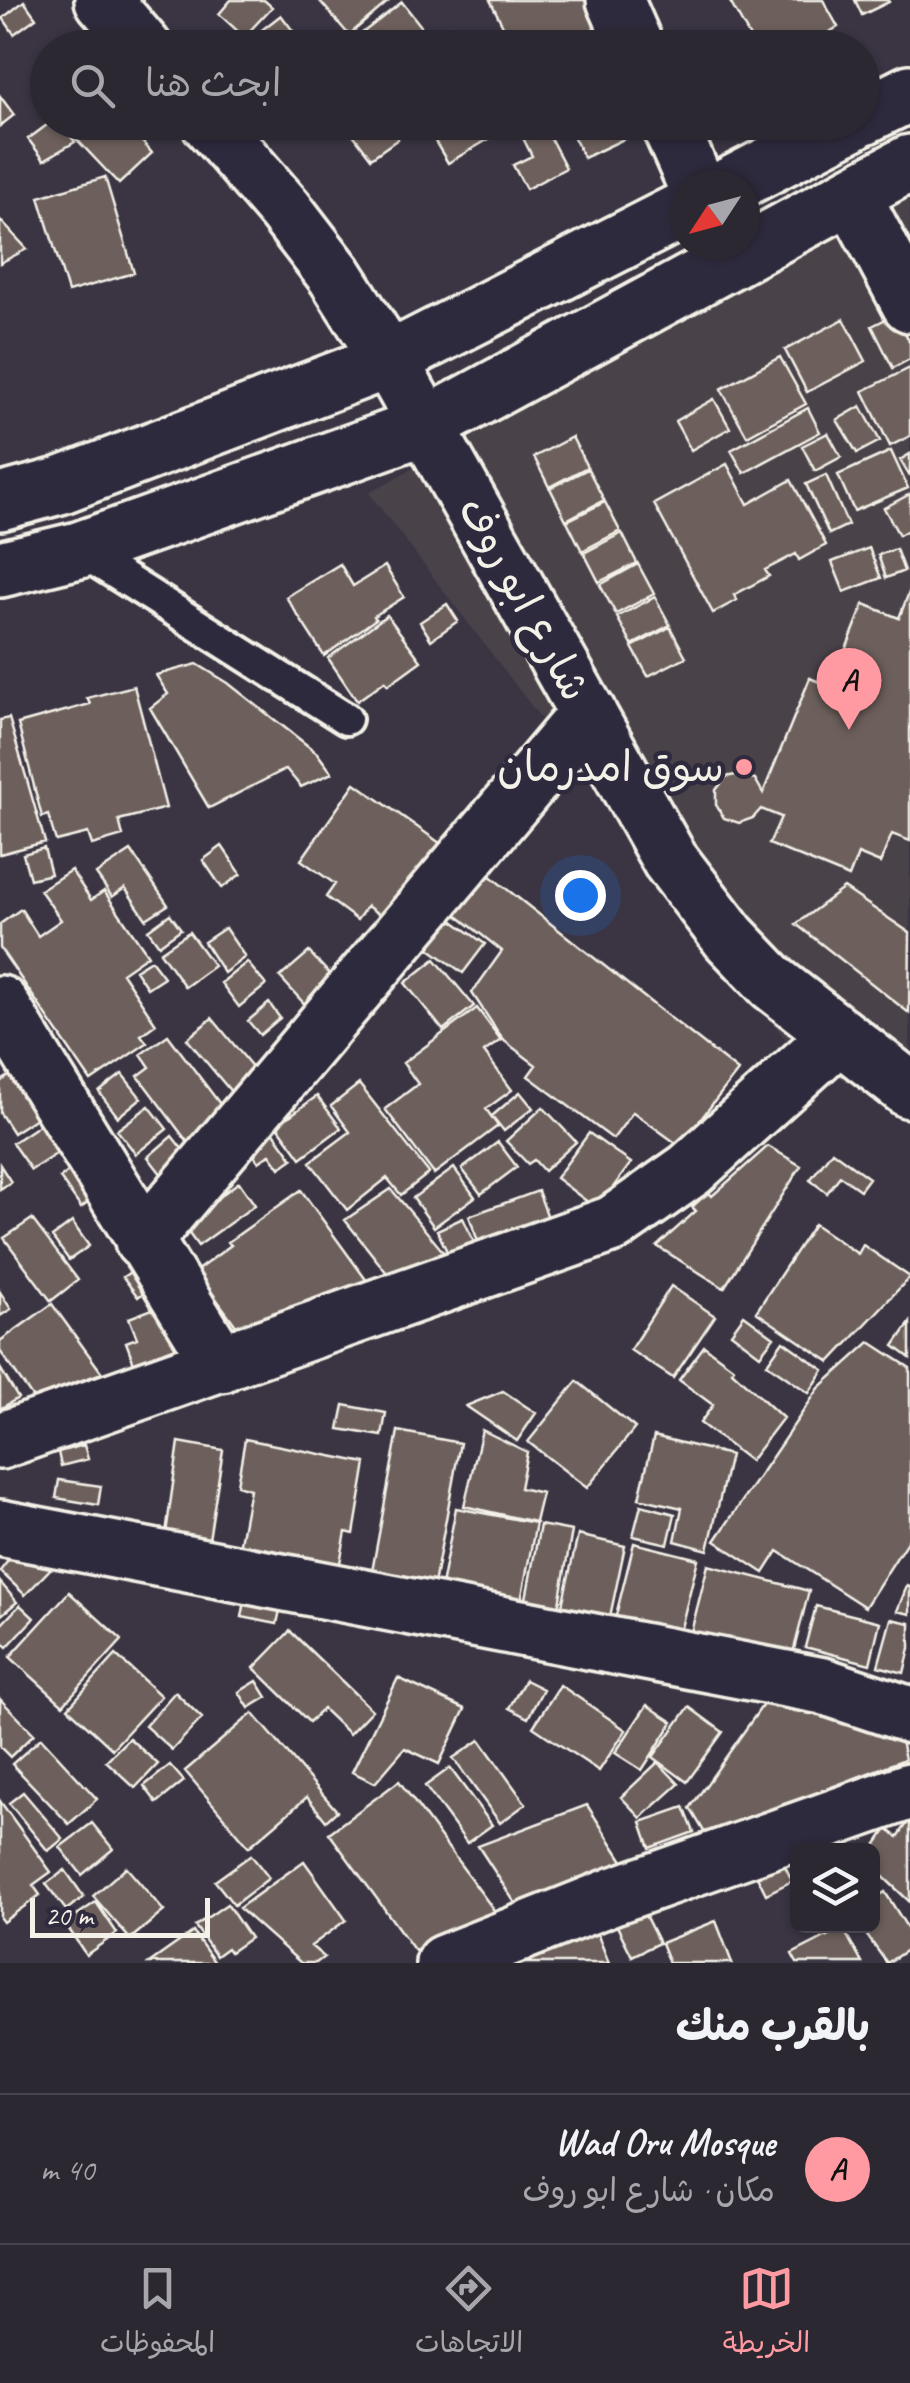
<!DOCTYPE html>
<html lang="ar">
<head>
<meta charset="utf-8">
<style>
  :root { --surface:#2c2832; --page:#34303a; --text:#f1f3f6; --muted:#a6a6ac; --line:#48444d; --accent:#ff9aa2 }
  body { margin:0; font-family:Caveat,"Playpen Sans Arabic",sans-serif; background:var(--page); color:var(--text); direction:rtl }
  .controls { position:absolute; right:30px; bottom:30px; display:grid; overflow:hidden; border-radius:15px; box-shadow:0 2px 8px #0004 }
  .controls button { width:90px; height:90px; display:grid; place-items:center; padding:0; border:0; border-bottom:2px solid var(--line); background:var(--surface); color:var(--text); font:50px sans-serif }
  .compass { position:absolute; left:670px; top:170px; width:90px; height:90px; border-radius:50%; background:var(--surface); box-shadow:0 2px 8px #0004; rotate:234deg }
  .scale { position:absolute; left:30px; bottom:25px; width:180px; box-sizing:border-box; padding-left:10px; border:5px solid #f4f1e8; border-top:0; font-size:28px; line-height:35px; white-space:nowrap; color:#f4f1e8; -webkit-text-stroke:8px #2f2a3d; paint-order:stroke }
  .you { position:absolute; left:580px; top:895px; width:35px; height:35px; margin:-25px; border:8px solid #fff; border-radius:50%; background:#1a73e8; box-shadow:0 0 0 15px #1a73e833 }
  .badge { display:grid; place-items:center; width:65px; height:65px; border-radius:50%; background:var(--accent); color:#111; font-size:32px; font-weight:700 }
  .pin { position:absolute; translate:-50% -82px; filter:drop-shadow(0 2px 5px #0008) }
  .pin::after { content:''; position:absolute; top:52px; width:35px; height:30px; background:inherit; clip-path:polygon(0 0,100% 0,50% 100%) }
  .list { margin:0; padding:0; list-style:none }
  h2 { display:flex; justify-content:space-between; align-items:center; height:130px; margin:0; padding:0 40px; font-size:42px }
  h2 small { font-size:32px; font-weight:400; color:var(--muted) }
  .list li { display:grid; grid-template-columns:65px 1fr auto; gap:30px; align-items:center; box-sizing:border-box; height:150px; padding:0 40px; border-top:2px solid var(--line) }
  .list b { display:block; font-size:38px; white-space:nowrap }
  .list p { margin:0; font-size:32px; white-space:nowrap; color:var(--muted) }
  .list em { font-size:32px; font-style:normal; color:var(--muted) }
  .icon { flex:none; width:55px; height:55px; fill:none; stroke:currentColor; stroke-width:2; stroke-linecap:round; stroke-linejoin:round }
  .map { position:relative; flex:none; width:910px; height:1963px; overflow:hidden; direction:ltr }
  .search { position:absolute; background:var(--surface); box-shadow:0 2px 8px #0004; left:30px; right:30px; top:30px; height:110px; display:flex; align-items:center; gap:25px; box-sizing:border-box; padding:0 35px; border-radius:55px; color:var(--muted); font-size:38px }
  .sheet { height:280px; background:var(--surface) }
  nav { display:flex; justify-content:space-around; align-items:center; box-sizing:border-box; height:140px; border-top:2px solid var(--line); background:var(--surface); font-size:28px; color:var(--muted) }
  nav a { display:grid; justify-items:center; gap:5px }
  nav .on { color:var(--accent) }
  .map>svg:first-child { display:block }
  .built { fill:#4a424a }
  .building { fill:#6d615c; stroke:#f4f1e8; stroke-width:2.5 }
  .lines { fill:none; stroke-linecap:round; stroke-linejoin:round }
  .lane-casing { stroke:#f4f1e8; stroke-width:38 }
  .street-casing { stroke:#f4f1e8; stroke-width:62 }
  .secondary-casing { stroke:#f4f1e8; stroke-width:62 }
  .lane { stroke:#2f2a3d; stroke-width:30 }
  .street { stroke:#2f2a3d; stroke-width:55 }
  .secondary { stroke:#2f2a3d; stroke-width:55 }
  .poi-dot { fill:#ff9aa2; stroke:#2f2a3d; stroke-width:4 }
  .labels { text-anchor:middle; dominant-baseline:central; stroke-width:9; stroke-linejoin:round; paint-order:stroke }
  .street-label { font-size:42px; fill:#f4f1e8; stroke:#2f2a3d }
  .poi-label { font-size:42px; fill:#f4f1e8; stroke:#2f2a3d; text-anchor:end }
</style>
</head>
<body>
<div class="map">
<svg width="910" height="1963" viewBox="0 0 910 1963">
  <rect width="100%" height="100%" fill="#3b3543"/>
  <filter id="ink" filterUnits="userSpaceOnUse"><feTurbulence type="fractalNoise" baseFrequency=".01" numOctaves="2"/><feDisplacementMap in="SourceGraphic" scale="20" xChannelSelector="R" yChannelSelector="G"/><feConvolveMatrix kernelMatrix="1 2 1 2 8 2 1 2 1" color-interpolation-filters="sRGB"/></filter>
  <g filter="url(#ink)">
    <path class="built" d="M 910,184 L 910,1124 L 787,1041 L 369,493 Z"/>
    <path class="building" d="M 231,0 L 264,0 L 272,7 L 244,37 L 219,14 Z
      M 319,0 L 390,0 L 349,35 Z
      M 490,0 L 595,0 L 606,22 L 556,48 L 514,48 Z
      M 729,0 L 823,0 L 838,27 L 801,48 L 756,48 Z
      M 855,0 L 888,0 L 889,2 L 862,15 Z
      M 24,1 L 36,18 L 14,34 L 3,18 Z
      M 402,2 L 424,30 L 402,48 L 357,48 L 352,41 Z
      M 281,15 L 306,48 L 249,48 L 245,43 Z
      M 450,26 L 464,48 L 423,48 L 421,45 Z
      M 605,36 L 610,48 L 579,48 Z
      M 0,96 L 14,115 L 0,126 Z
      M 51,122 L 60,122 L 75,142 L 44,160 L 28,139 Z
      M 74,122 L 125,122 L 152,153 L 119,184 L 67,129 Z
      M 357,122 L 386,122 L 398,139 L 371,158 L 349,129 Z
      M 448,122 L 506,122 L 509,127 L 448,163 L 430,133 Z
      M 515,122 L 542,122 L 566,168 L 526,189 L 513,165 L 532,156 Z
      M 645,122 L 647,128 L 584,158 L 567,123 Z
      M 105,177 L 134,273 L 68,292 L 39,197 Z
      M 0,220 L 27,249 L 0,263 Z
      M 896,314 L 910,343 L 910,359 L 893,368 L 872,326 Z
      M 844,319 L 866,361 L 807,392 L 785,350 Z
      M 780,357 L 806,404 L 747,436 L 721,389 Z
      M 910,368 L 910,436 L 890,446 L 863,391 Z
      M 714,399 L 730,428 L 691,450 L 675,421 Z
      M 861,406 L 880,441 L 857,453 L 837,420 Z
      M 808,408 L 820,432 L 744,473 L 731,450 Z
      M 828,433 L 841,457 L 815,471 L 802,446 Z
      M 572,437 L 587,467 L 549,487 L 534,457 Z
      M 891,451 L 908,488 L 854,511 L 838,475 Z
      M 910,454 L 910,474 L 909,475 L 900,460 Z
      M 727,464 L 748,504 L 791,480 L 826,545 L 799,560 L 796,554 L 765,570 L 769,576 L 734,595 L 737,600 L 713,613 L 654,504 Z
      M 588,469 L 604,500 L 566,520 L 550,488 Z
      M 826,475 L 848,525 L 829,534 L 806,484 Z
      M 910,494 L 910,529 L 899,535 L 884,508 Z
      M 605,502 L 620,531 L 582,551 L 567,521 Z
      M 622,533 L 637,563 L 599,582 L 584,553 Z
      M 869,548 L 881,578 L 844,592 L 832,562 Z
      M 896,549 L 904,571 L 886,578 L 878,555 Z
      M 340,564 L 353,586 L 385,566 L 404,597 L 374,616 L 376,619 L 324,656 L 286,597 Z
      M 638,564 L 654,594 L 616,614 L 600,585 Z
      M 910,590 L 910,841 L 892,834 L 880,863 L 858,854 L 849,877 L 769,844 L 781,817 L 761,809 L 753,818 L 739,823 L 724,818 L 716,805 L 716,790 L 726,777 L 740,774 L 755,779 L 763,793 L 810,678 L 831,687 L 864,604 L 899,618 Z
      M 655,597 L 670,625 L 632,645 L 617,617 Z
      M 447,604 L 458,621 L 431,640 L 420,622 Z
      M 387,615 L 421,661 L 388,685 L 385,681 L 357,701 L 328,658 Z
      M 670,627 L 686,657 L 648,676 L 632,647 Z
      M 197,664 L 228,683 L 317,753 L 332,773 L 301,787 L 286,769 L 209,808 L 150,708 L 168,694 L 156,675 Z
      M 134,686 L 166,808 L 119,820 L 123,836 L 92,845 L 88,833 L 56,841 L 48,815 L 42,817 L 18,724 L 90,704 L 87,698 Z
      M 9,718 L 45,842 L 0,854 L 0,720 Z
      M 355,783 L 447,848 L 394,925 L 367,906 L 357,920 L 326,897 L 335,884 L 301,860 Z
      M 222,846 L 241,874 L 222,888 L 203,860 Z
      M 44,848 L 51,874 L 30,879 L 23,854 Z
      M 131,851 L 168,905 L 146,919 L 125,888 L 112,897 L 96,874 Z
      M 480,868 L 738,1071 L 680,1146 L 633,1112 L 613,1139 L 528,1076 L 536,1065 L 503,1040 L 472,993 L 502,951 L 449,909 Z
      M 71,870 L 91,900 L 104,891 L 148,955 L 122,973 L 156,1024 L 141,1035 L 147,1043 L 91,1081 L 0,948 L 0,924 L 21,909 L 38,936 L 61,920 L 40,890 Z
      M 844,888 L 910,933 L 909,1013 L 796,924 Z
      M 170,914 L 181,929 L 159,945 L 148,930 Z
      M 448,917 L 485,944 L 463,973 L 427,947 Z
      M 225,928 L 245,957 L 224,973 L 204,942 Z
      M 189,932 L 214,966 L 185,987 L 160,952 Z
      M 309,952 L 338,983 L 309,1009 L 280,977 Z
      M 435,959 L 474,1006 L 443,1030 L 405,983 Z
      M 151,960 L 164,977 L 147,988 L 135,970 Z
      M 247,962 L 266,985 L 239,1007 L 221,983 Z
      M 269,1003 L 280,1018 L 260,1035 L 248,1021 Z
      M 477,1008 L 501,1040 L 484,1052 L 512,1090 L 486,1109 L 498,1126 L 434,1174 L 385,1109 L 418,1084 L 403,1063 Z
      M 212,1018 L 263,1080 L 238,1100 L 187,1039 Z
      M 168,1035 L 232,1120 L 192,1148 L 138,1076 L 150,1067 L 141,1054 Z
      M 20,1069 L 47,1111 L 13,1133 L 0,1113 L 0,1082 Z
      M 122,1074 L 141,1098 L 118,1117 L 99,1092 Z
      M 359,1084 L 429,1173 L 401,1195 L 387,1178 L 347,1210 L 310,1162 L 350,1132 L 331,1106 Z
      M 520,1092 L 533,1108 L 504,1131 L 492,1116 Z
      M 317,1096 L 341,1128 L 301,1158 L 277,1125 Z
      M 149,1106 L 167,1129 L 136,1154 L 117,1130 Z
      M 543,1107 L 576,1142 L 544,1171 L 534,1160 L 528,1164 L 506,1141 Z
      M 48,1119 L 67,1147 L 31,1170 L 12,1143 Z
      M 270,1127 L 293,1159 L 280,1168 L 270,1154 L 259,1162 L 253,1154 L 237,1166 Z
      M 589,1133 L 631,1163 L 597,1209 L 556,1178 Z
      M 172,1136 L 190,1159 L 165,1179 L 148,1157 Z
      M 498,1142 L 517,1167 L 481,1194 L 462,1169 Z
      M 768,1146 L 801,1166 L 724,1288 L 657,1246 L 696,1211 L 692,1207 L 708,1192 L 712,1196 Z
      M 832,1151 L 869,1178 L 860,1190 L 840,1176 L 827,1193 L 810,1180 Z
      M 80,1163 L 101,1193 L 81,1208 L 60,1178 Z
      M 0,1165 L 11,1182 L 0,1189 Z
      M 454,1168 L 475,1197 L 434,1227 L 413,1198 Z
      M 239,1182 L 255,1205 L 198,1246 L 182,1224 Z
      M 391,1189 L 446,1255 L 394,1282 L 345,1220 Z
      M 301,1190 L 375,1292 L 253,1349 L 196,1271 L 231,1245 L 228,1242 Z
      M 538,1191 L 552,1228 L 482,1253 L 469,1216 Z
      M 463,1218 L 476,1246 L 450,1258 L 437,1230 Z
      M 32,1219 L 78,1280 L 51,1301 L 4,1238 Z
      M 72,1222 L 89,1246 L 69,1260 L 52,1237 Z
      M 814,1224 L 858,1254 L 863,1245 L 910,1277 L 830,1362 L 756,1312 Z
      M 139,1266 L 153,1286 L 138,1297 L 123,1277 Z
      M 671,1286 L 715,1316 L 673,1378 L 630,1350 Z
      M 0,1292 L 11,1309 L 0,1316 Z
      M 173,1301 L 190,1344 L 135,1366 L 126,1342 L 137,1338 L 129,1318 Z
      M 52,1304 L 102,1373 L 33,1398 L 0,1351 L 0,1341 Z
      M 744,1315 L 774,1337 L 760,1355 L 731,1333 Z
      M 910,1323 L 910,1358 L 894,1346 Z
      M 783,1341 L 824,1370 L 809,1393 L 767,1364 Z
      M 870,1342 L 910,1368 L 910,1537 L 865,1607 L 778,1551 L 764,1573 L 715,1541 L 819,1388 Z
      M 704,1346 L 734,1368 L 732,1371 L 783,1418 L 750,1461 L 700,1423 L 713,1405 L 679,1380 Z
      M 0,1368 L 18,1398 L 0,1409 Z
      M 577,1381 L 635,1428 L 587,1488 L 528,1442 Z
      M 503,1391 L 536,1413 L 517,1441 L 466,1406 Z
      M 344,1405 L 386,1413 L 382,1436 L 339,1429 Z
      M 482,1430 L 527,1452 L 520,1488 L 542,1493 L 535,1522 L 464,1506 Z
      M 398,1431 L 460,1443 L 433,1590 L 371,1577 Z
      M 654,1436 L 730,1455 L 708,1550 L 675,1541 L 682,1508 L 639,1498 Z
      M 245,1439 L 366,1463 L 354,1534 L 346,1532 L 337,1578 L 237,1559 L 250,1489 L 237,1485 Z
      M 179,1442 L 223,1450 L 208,1546 L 165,1540 Z
      M 84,1445 L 88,1459 L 61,1466 L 58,1452 Z
      M 59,1480 L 101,1486 L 98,1505 L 56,1498 Z
      M 641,1505 L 675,1514 L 668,1544 L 633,1536 Z
      M 456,1508 L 536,1523 L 520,1606 L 440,1591 Z
      M 540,1525 L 572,1531 L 557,1615 L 524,1609 Z
      M 578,1535 L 625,1546 L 608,1626 L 560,1614 Z
      M 634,1543 L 698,1559 L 679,1636 L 615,1619 Z
      M 20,1545 L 59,1560 L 25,1595 L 0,1571 Z
      M 708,1565 L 809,1591 L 792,1657 L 691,1632 Z
      M 0,1582 L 17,1602 L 0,1616 Z
      M 907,1586 L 910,1587 L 910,1614 L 897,1611 Z
      M 247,1590 L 283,1596 L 277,1624 L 242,1617 Z
      M 69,1592 L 122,1640 L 63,1705 L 10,1657 Z
      M 20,1605 L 34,1618 L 7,1647 L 0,1640 L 0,1626 Z
      M 816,1606 L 880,1622 L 870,1664 L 805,1647 Z
      M 891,1619 L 910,1623 L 910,1648 L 904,1673 L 878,1666 Z
      M 290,1631 L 372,1710 L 349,1734 L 323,1709 L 309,1722 L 254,1668 Z
      M 116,1655 L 161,1696 L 112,1749 L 68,1708 Z
      M 398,1678 L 465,1709 L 439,1764 L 405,1748 L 375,1783 L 352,1772 Z
      M 525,1680 L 543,1689 L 528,1718 L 509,1708 Z
      M 257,1681 L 267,1697 L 249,1708 L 239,1692 Z
      M 560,1685 L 626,1730 L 599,1771 L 533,1727 Z
      M 175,1692 L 202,1718 L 172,1750 L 145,1726 Z
      M 0,1699 L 34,1734 L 10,1757 L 0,1747 Z
      M 767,1699 L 899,1731 L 905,1759 L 706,1835 L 690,1808 Z
      M 647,1705 L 673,1722 L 642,1770 L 615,1753 Z
      M 689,1707 L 723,1732 L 687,1782 L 653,1757 Z
      M 253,1713 L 337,1811 L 326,1821 L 307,1797 L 249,1847 L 185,1771 Z
      M 41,1738 L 97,1799 L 69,1824 L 12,1764 Z
      M 129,1738 L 158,1764 L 135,1788 L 106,1761 Z
      M 480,1740 L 526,1804 L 500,1823 L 453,1758 Z
      M 658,1762 L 679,1784 L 641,1818 L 621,1797 Z
      M 170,1765 L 184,1781 L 157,1803 L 144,1786 Z
      M 450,1768 L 492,1825 L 467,1843 L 425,1786 Z
      M 399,1781 L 499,1917 L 415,1951 L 329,1833 Z
      M 23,1792 L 63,1839 L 48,1851 L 9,1803 Z
      M 0,1801 L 51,1872 L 33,1885 L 40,1895 L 3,1922 L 0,1918 Z
      M 587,1805 L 625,1864 L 517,1906 L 478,1846 Z
      M 684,1807 L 694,1832 L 650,1848 L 641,1822 Z
      M 910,1819 L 910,1902 L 875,1869 L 883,1857 L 873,1850 L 887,1829 L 898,1837 Z
      M 92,1823 L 113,1849 L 82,1875 L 60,1847 Z
      M 251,1855 L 269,1878 L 234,1905 L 215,1881 Z
      M 781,1857 L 792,1881 L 766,1894 L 754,1870 Z
      M 304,1861 L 346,1920 L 311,1946 L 324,1957 L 316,1963 L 301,1963 L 239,1908 Z
      M 126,1867 L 164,1911 L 130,1939 L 93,1896 Z
      M 65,1870 L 84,1897 L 66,1910 L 46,1884 Z
      M 885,1892 L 910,1932 L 910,1948 L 887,1963 L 860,1926 L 872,1926 L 872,1900 Z
      M 638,1901 L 659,1943 L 632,1956 L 611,1914 Z
      M 96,1902 L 117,1933 L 86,1955 L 65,1923 Z
      M 227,1904 L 250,1938 L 230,1952 L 227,1948 L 216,1956 L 195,1926 Z
      M 716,1921 L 732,1963 L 669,1963 L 661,1943 Z
      M 843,1928 L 862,1963 L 797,1963 L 792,1954 Z
      M 193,1932 L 215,1963 L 149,1963 Z
      M 597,1933 L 609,1963 L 516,1963 Z"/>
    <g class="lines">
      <defs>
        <path id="lane" d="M 79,550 L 346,719"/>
        <path id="street" d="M 615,0 L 636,48
          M 668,122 L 696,185
          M 852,195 L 910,304
          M 0,1004 L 221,1364
          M 143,1241 L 588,713
          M 0,1441 L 613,1224 L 690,1170 L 839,1035
          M 0,1528 L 823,1686 L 910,1715
          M 444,1963 L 613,1896 L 910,1791"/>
        <path id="secondary" d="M 103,0 L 144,48
          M 862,117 L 910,93
          M 209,122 L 285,210 L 335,275 L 389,360 L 670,860 L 729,937 L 773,983 L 910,1090
          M 731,185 L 852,122
          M 0,502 L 59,486 L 389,360 L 685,209
          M 0,569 L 79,550 L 426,426 L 910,163"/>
      </defs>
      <use href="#lane" class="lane-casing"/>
      <use href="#street" class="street-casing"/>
      <use href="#secondary" class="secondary-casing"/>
      <use href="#lane" class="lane"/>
      <use href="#street" class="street"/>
      <use href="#secondary" class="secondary"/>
    </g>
  </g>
  <circle class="poi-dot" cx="744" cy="767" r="10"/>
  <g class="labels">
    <g class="street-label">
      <text transform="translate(524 599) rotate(61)">شارع ابو روف</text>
    </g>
    <g class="poi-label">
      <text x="724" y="767">سوق امدرمان</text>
    </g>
  </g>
</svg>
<div class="controls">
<button><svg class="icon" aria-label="layers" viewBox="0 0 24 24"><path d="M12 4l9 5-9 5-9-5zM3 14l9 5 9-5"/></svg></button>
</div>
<svg class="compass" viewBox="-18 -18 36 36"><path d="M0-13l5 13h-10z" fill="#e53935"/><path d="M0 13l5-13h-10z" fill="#a6a6ac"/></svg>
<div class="scale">20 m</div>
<div class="you"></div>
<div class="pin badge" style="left:849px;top:730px">A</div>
<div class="search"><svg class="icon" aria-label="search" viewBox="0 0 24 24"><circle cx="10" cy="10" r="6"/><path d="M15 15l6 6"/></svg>ابحث هنا</div>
</div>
<section class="sheet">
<h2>بالقرب منك<small></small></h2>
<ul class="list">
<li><span class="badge">A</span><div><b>Wad Oru Mosque</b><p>مكان · شارع ابو روف</p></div><em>40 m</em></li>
</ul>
</section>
<nav>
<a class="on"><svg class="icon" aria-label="map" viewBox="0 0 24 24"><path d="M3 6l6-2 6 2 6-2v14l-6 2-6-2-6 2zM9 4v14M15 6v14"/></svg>الخريطة</a>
<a><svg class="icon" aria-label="directions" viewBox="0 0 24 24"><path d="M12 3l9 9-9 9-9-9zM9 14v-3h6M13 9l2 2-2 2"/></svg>الاتجاهات</a>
<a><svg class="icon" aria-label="saved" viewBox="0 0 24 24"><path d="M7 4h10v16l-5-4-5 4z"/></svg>المحفوظات</a>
</nav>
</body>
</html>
